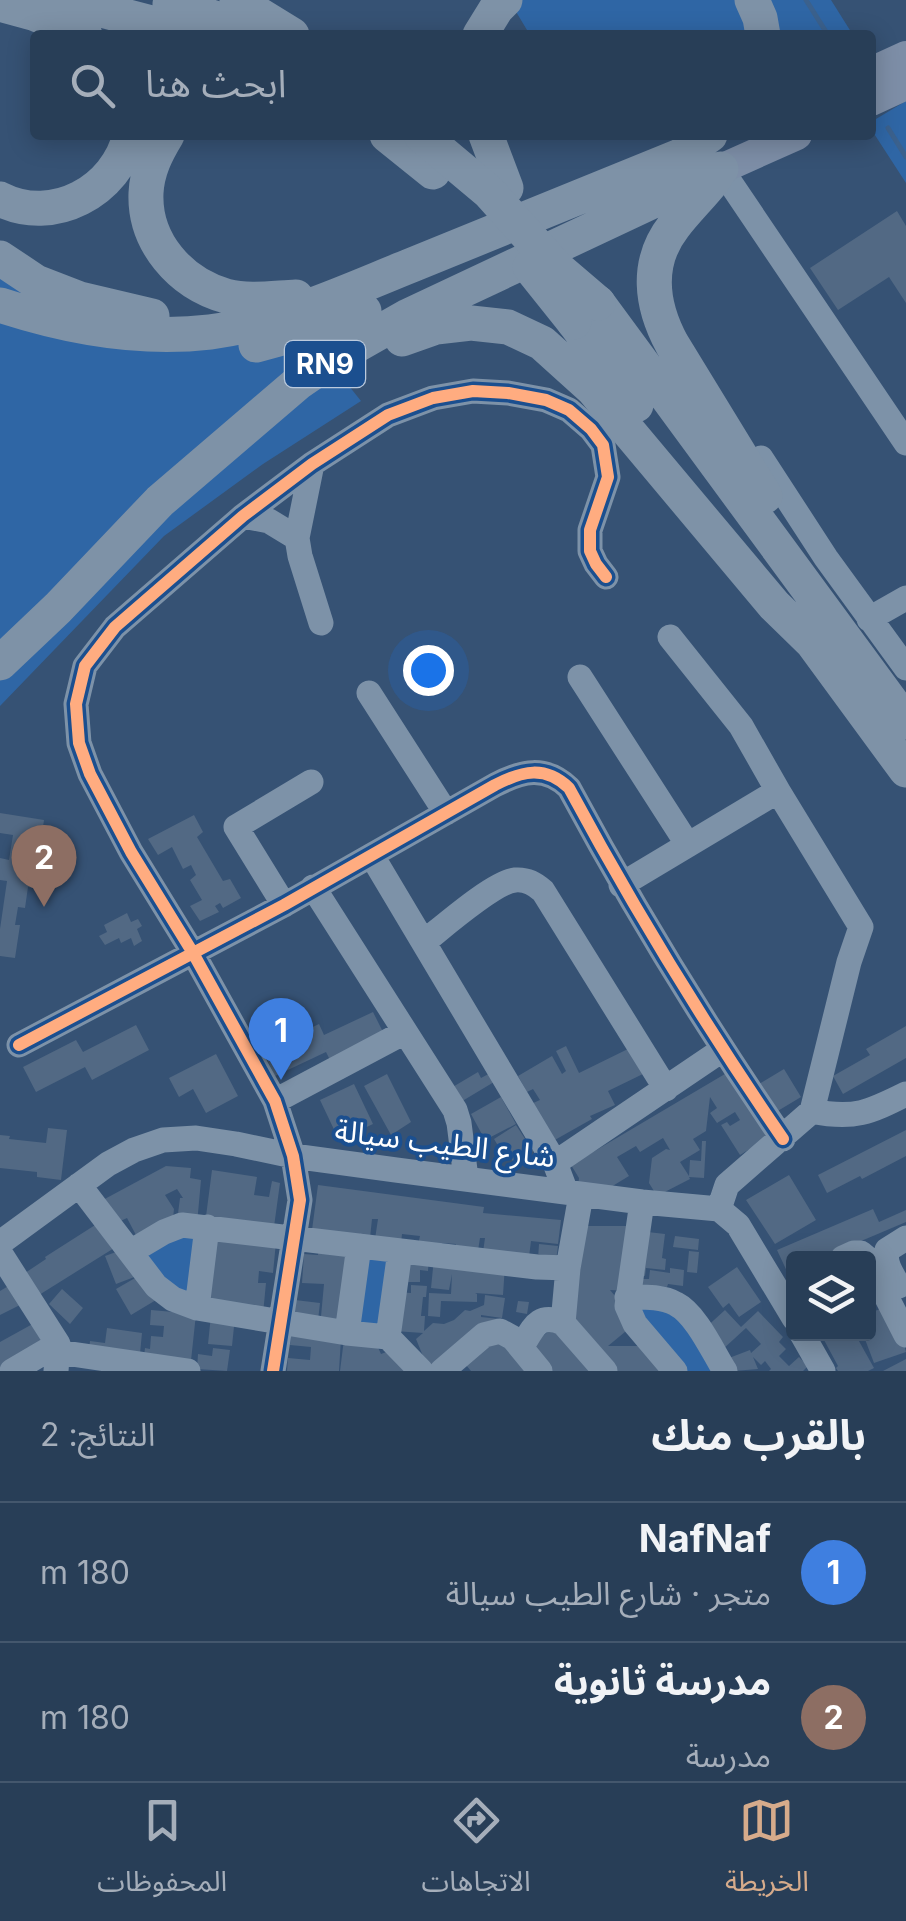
<!DOCTYPE html>
<html lang="ar">
<head>
<meta charset="utf-8">
<style>
  :root { --surface:#283e57; --page:#344961; --text:#f1f3f6; --muted:#a5aeba; --line:#44576d; --accent:#d6ab8b }
  body { margin:0; font-family:Inter,"Noto Sans Arabic",sans-serif; background:var(--page); color:var(--text); direction:rtl }
  .controls { position:absolute; right:30px; bottom:30px; display:grid; overflow:hidden; border-radius:10px; box-shadow:0 5px 25px #0003 }
  .controls button { width:90px; height:90px; display:grid; place-items:center; padding:0; border:0; border-bottom:2px solid var(--line); background:var(--surface); color:var(--text); font:50px sans-serif }
  .you { position:absolute; left:428px; top:670px; width:35px; height:35px; margin:-25px; border:8px solid #fff; border-radius:50%; background:#1a73e8; box-shadow:0 0 0 15px #1a73e833 }
  .badge { display:grid; place-items:center; width:65px; height:65px; border-radius:50%; background:var(--accent); color:#fff; font-size:32px; font-weight:700 }
  .pin { position:absolute; translate:-50% -82px; filter:drop-shadow(0 2px 5px #0008) }
  .pin::after { content:''; position:absolute; top:52px; width:35px; height:30px; background:inherit; clip-path:polygon(0 0,100% 0,50% 100%) }
  .list { margin:0; padding:0; list-style:none }
  h2 { display:flex; justify-content:space-between; align-items:center; height:130px; margin:0; padding:0 40px; font-size:42px }
  h2 small { font-size:32px; font-weight:400; color:var(--muted) }
  .list li { display:grid; grid-template-columns:65px 1fr auto; gap:30px; align-items:center; box-sizing:border-box; height:140px; padding:0 40px; border-top:2px solid var(--line) }
  .list b { display:block; font-size:38px; white-space:nowrap }
  .list p { margin:0; font-size:32px; white-space:nowrap; color:var(--muted) }
  .list em { font-size:32px; font-style:normal; color:var(--muted) }
  .icon { flex:none; width:55px; height:55px; fill:none; stroke:currentColor; stroke-width:2; stroke-linecap:round; stroke-linejoin:round }
  .map { position:relative; flex:none; width:906px; height:1371px; overflow:hidden; direction:ltr }
  .search { position:absolute; background:var(--surface); box-shadow:0 5px 25px #0003; left:30px; right:30px; top:30px; height:110px; display:flex; align-items:center; gap:25px; box-sizing:border-box; padding:0 35px; border-radius:10px; color:var(--muted); font-size:38px }
  .sheet { height:410px; background:var(--surface) }
  nav { display:flex; justify-content:space-around; align-items:center; box-sizing:border-box; height:140px; border-top:2px solid var(--line); background:var(--surface); font-size:28px; color:var(--muted) }
  nav a { display:grid; justify-items:center; gap:5px }
  nav .on { color:var(--accent) }
  .map>svg:first-child { display:block }
  .green { fill:#2f66a5 }
  .lines { fill:none; stroke-linecap:round; stroke-linejoin:round }
  .stream { stroke:#3b618d; stroke-width:5 }
  .building { fill:#526984 }
  .minor { stroke:#7d92a8; stroke-width:25 }
  .major { stroke:#7d8ea7; stroke-width:30 }
  .highway { stroke:#7e92a7; stroke-width:35 }
  .highway-bridge { stroke:#7e92a7; stroke-width:35 }
  .cycleway-casing { stroke:#1b4f8f; stroke-width:19 }
  .cycleway { stroke:#ffac80; stroke-width:12 }
  .labels { text-anchor:middle; dominant-baseline:central; stroke-width:8; stroke-linejoin:round; paint-order:stroke }
  .shield { fill:#1b4f8f; stroke:#bbcadd; stroke-width:2.5 }
  .shield-label { font-size:28px; font-weight:bold; fill:#fff }
  .street-label { font-size:30px; fill:#fff; stroke:#1b4f8f }
</style>
</head>
<body>
<div class="map">
<svg width="906" height="1371" viewBox="0 0 906 1371">
  <rect width="100%" height="100%" fill="#365274"/>
  <path class="green" d="M 509,0 L 831,0 L 853,35 L 530,35 Z
    M 906,101 L 906,183 L 871,129 L 871,122 Z
    M 0,270 L 79,313 L 321,351 L 361,401 L 263,464 L 164,536 L 0,706 Z
    M 203,1232 L 198,1299 L 172,1293 L 143,1259 L 172,1236 Z
    M 354,1241 L 404,1247 L 391,1350 L 341,1343 Z
    M 622,1291 L 682,1295 L 732,1371 L 669,1371 Z"/>
  <g class="lines">
    <path class="stream" d="M 806,0 L 828,35
      M 888,128 L 906,157"/>
  </g>
  <path class="building" d="M 897,211 L 906,226 L 906,303 L 889,277 L 838,310 L 810,268 Z
    M 0,813 L 44,820 L 34,888 L 28,887 L 25,908 L 18,907 L 15,925 L 20,925 L 15,958 L 0,956 L 0,929 L 7,881 L 0,880 L 0,858 L 9,860 L 13,835 L 0,833 Z
    M 194,815 L 203,832 L 197,837 L 223,881 L 230,879 L 241,898 L 223,908 L 220,903 L 215,906 L 219,912 L 200,921 L 190,906 L 202,900 L 190,880 L 196,875 L 191,865 L 183,869 L 172,847 L 158,855 L 148,839 Z
    M 127,913 L 131,922 L 138,919 L 142,926 L 137,929 L 142,941 L 134,946 L 131,938 L 121,943 L 119,938 L 105,945 L 99,936 L 107,932 L 104,925 Z
    M 373,1012 L 386,1038 L 332,1064 L 326,1052 L 275,1076 L 263,1051 L 319,1024 L 324,1035 Z
    M 136,1025 L 149,1050 L 92,1080 L 85,1067 L 36,1092 L 23,1067 L 76,1040 L 83,1052 Z
    M 906,1026 L 906,1058 L 843,1094 L 833,1076 L 870,1055 L 866,1049 Z
    M 566,1046 L 579,1073 L 632,1047 L 645,1073 L 608,1091 L 615,1105 L 590,1116 L 592,1119 L 553,1141 L 531,1104 L 540,1100 L 533,1089 L 527,1092 L 518,1076 L 552,1056 L 562,1074 L 566,1071 L 556,1051 Z
    M 216,1054 L 238,1096 L 206,1113 L 193,1089 L 179,1097 L 169,1078 Z
    M 784,1069 L 801,1097 L 776,1112 L 759,1084 Z
    M 494,1071 L 499,1079 L 459,1103 L 451,1088 L 478,1072 L 481,1078 Z
    M 730,1071 L 771,1136 L 740,1155 L 721,1125 L 727,1122 L 730,1126 L 740,1120 L 735,1112 L 717,1123 L 710,1113 L 717,1108 L 710,1097 L 706,1131 L 693,1139 L 700,1150 L 680,1162 L 689,1176 L 690,1160 L 701,1161 L 702,1141 L 706,1141 L 704,1178 L 689,1177 L 690,1179 L 657,1196 L 649,1183 L 652,1158 L 666,1149 L 670,1150 L 663,1138 L 640,1152 L 636,1146 L 617,1157 L 629,1176 L 606,1190 L 578,1187 L 579,1178 L 571,1165 Z
    M 387,1074 L 411,1122 L 391,1135 L 364,1086 Z
    M 354,1084 L 373,1124 L 339,1140 L 320,1100 Z
    M 501,1097 L 516,1124 L 485,1140 L 471,1114 Z
    M 516,1125 L 533,1151 L 514,1163 L 507,1152 L 503,1154 L 494,1139 Z
    M 48,1128 L 67,1130 L 61,1180 L 37,1177 L 37,1172 L 0,1168 L 0,1135 L 10,1136 L 9,1139 L 46,1143 Z
    M 906,1130 L 906,1156 L 862,1179 L 860,1176 L 827,1193 L 818,1175 Z
    M 166,1166 L 191,1168 L 190,1178 L 201,1180 L 197,1224 L 177,1221 L 180,1198 L 183,1198 L 177,1189 L 165,1195 L 174,1209 L 173,1218 L 137,1237 L 127,1218 L 114,1224 L 101,1201 Z
    M 212,1170 L 257,1177 L 254,1195 L 269,1197 L 272,1181 L 280,1183 L 273,1234 L 205,1224 Z
    M 789,1175 L 816,1220 L 775,1244 L 746,1200 Z
    M 318,1185 L 484,1207 L 483,1213 L 561,1220 L 558,1244 L 531,1241 L 528,1265 L 482,1259 L 485,1238 L 480,1238 L 477,1257 L 455,1254 L 456,1244 L 442,1243 L 442,1248 L 418,1245 L 420,1236 L 402,1234 L 401,1243 L 375,1239 L 378,1219 L 372,1219 L 370,1238 L 312,1230 Z
    M 873,1209 L 879,1222 L 906,1210 L 906,1222 L 821,1258 L 818,1253 L 812,1256 L 813,1258 L 794,1258 L 794,1279 L 791,1280 L 777,1250 Z
    M 103,1220 L 119,1245 L 39,1295 L 25,1273 L 46,1259 L 45,1257 Z
    M 576,1226 L 628,1226 L 628,1291 L 610,1290 L 637,1322 L 608,1346 L 656,1346 L 677,1371 L 471,1371 L 466,1365 L 503,1334 L 521,1355 L 558,1323 Z
    M 639,1231 L 665,1234 L 662,1258 L 666,1259 L 665,1270 L 646,1268 L 645,1276 L 634,1275 Z
    M 211,1236 L 276,1242 L 273,1273 L 259,1271 L 258,1283 L 266,1283 L 263,1314 L 204,1308 Z
    M 675,1236 L 699,1239 L 698,1250 L 673,1247 Z
    M 319,1243 L 353,1257 L 345,1329 L 320,1327 L 324,1284 L 302,1283 L 304,1254 L 318,1255 Z
    M 539,1244 L 558,1246 L 556,1261 L 538,1259 Z
    M 127,1248 L 137,1276 L 116,1284 L 105,1256 Z
    M 689,1251 L 699,1252 L 697,1273 L 687,1272 Z
    M 407,1255 L 429,1256 L 428,1271 L 420,1270 L 420,1282 L 405,1282 Z
    M 434,1258 L 505,1265 L 503,1295 L 475,1293 L 477,1294 L 477,1302 L 441,1301 L 440,1317 L 428,1316 L 429,1293 L 451,1294 L 452,1274 L 449,1290 L 431,1288 Z
    M 737,1267 L 761,1302 L 739,1317 L 729,1303 L 723,1308 L 708,1287 Z
    M 670,1268 L 684,1270 L 683,1286 L 668,1284 L 667,1287 L 659,1286 L 641,1290 L 643,1279 L 649,1279 L 650,1270 L 670,1273 Z
    M 142,1274 L 156,1300 L 131,1315 L 116,1289 Z
    M 15,1282 L 26,1302 L 0,1315 L 0,1291 Z
    M 411,1285 L 427,1286 L 426,1297 L 423,1297 L 421,1316 L 425,1316 L 424,1331 L 433,1323 L 444,1324 L 454,1320 L 465,1310 L 470,1311 L 484,1305 L 485,1295 L 505,1298 L 502,1318 L 481,1315 L 481,1317 L 499,1319 L 424,1371 L 340,1371 L 344,1339 L 376,1343 L 381,1354 L 397,1348 L 425,1361 L 416,1339 L 423,1333 L 394,1331 L 396,1292 L 411,1293 Z
    M 62,1289 L 83,1308 L 70,1324 L 49,1304 Z
    M 295,1300 L 320,1303 L 317,1329 L 292,1327 Z
    M 518,1301 L 529,1302 L 527,1314 L 516,1312 Z
    M 886,1307 L 902,1336 L 906,1352 L 874,1363 L 863,1334 L 869,1334 L 869,1313 Z
    M 151,1310 L 196,1314 L 190,1370 L 143,1365 L 145,1348 L 150,1349 L 151,1336 L 163,1337 L 164,1326 L 150,1325 Z
    M 725,1310 L 741,1327 L 758,1311 L 783,1337 L 779,1342 L 786,1349 L 779,1356 L 789,1366 L 799,1357 L 808,1366 L 803,1371 L 769,1371 L 771,1369 L 765,1361 L 761,1365 L 753,1357 L 758,1369 L 734,1371 L 729,1358 L 750,1350 L 751,1353 L 761,1344 L 746,1328 L 722,1350 L 703,1330 Z
    M 211,1315 L 235,1317 L 232,1346 L 208,1344 Z
    M 38,1321 L 53,1341 L 0,1371 L 0,1342 Z
    M 107,1328 L 142,1333 L 139,1364 L 88,1358 L 90,1341 L 105,1343 Z
    M 837,1334 L 855,1334 L 874,1368 L 868,1371 L 838,1371 L 836,1368 L 838,1366 L 824,1340 Z
    M 291,1335 L 341,1338 L 339,1371 L 287,1371 L 288,1358 L 310,1360 L 311,1347 L 290,1345 Z
    M 213,1348 L 230,1350 L 227,1371 L 197,1369 L 198,1354 L 212,1356 Z
    M 906,1359 L 906,1371 L 883,1371 Z"/>
  <g class="lines">
    <path class="minor" d="M 721,169 L 906,443
      M 761,458 L 826,558 L 906,668
      M 243,516 L 269,521 L 297,538 L 312,464
      M 297,538 L 300,556 L 321,623
      M 869,619 L 906,598
      M 670,637 L 741,726 L 778,791
      M 580,677 L 688,845
      M 369,693 L 446,813
      M 372,856 L 555,1163 L 566,1192
      M 621,885 L 778,791 L 861,927 L 849,962 L 812,1111 L 727,1185 L 719,1209
      M 313,887 L 455,1110 L 459,1123 L 466,1178
      M 284,905 L 236,827 L 311,782
      M 424,942 C 443,927 494,882 515,880 C 527,879 535,884 543,891 L 666,1089
      M 19,1045 L 284,905 L 495,785 C 522,771 545,765 569,788 C 634,909 705,1025 783,1139
      M 275,1101 L 405,1032
      M 812,1111 C 854,1120 870,1112 906,1094
      M 555,1163 L 722,1050
      M 79,1185 L 156,1286 L 173,1299 L 197,1308 L 347,1333 L 388,1337 L 421,1371
      M 642,1202 L 627,1306 L 635,1324 L 675,1371
      M 0,1243 L 108,1164 L 134,1150 L 163,1140 L 196,1138 L 236,1144 L 293,1156 L 396,1170 L 642,1202 L 719,1209 L 738,1225 L 794,1318
      M 132,1251 L 164,1232 L 182,1225 L 537,1267 L 568,1268
      M 0,1253 L 58,1344 L 56,1371
      M 843,1258 L 854,1253 L 861,1253 L 867,1258
      M 868,1261 L 906,1335
      M 899,1286 C 892,1274 884,1264 887,1250 L 906,1238
      M 627,1297 C 643,1297 662,1296 676,1304 C 696,1314 713,1352 725,1371
      M 197,1308 L 207,1227
      M 563,1323 L 568,1268 L 581,1195
      M 347,1333 L 359,1246
      M 802,1334 L 823,1371
      M 388,1337 L 400,1251
      M 521,1348 C 533,1329 537,1312 563,1323 L 605,1371
      M 58,1352 L 188,1371
      M 12,1371 L 58,1344
      M 273,1371 L 300,1200 L 293,1156 L 275,1101 L 193,953 L 131,852 L 90,774 L 79,743 L 76,704 L 85,666 L 115,627 L 243,516 L 312,464 L 388,415 L 433,398 L 473,391 L 508,393 L 546,400 L 569,410 L 591,429 L 603,445 L 608,477 L 590,530 L 590,551 L 596,564 L 606,577
      M 442,1371 L 484,1335 L 500,1331 L 513,1338 L 540,1371"/>
    <path class="major" d="M 871,72 L 906,56
      M 871,101 L 906,85
      M 721,169 L 797,135"/>
    <path class="highway" d="M 34,0 L 98,9 L 197,35
      M 752,0 L 760,18 L 763,35
      M 237,1 L 292,35
      M 0,4 L 33,13 L 85,35
      M 170,4 L 224,21 L 253,35
      M 480,35 L 496,9 L 505,0
      M 167,135 C 156,153 147,171 146,193 C 144,242 180,283 226,296 C 248,302 273,298 296,297
      M 387,135 L 433,172
      M 486,135 L 506,188
      M 715,178 C 702,195 687,209 674,226 C 645,263 651,305 672,344 L 765,496
      M 0,199 C 53,226 117,191 130,135
      M 0,258 L 36,282 L 80,299 L 152,316
      M 598,303 L 906,722
      M 0,305 C 67,327 140,340 210,332 C 280,323 347,291 412,265 C 501,229 590,193 680,156 L 710,135
      M 574,322 L 636,405
      M 402,339 L 436,327 L 471,323 L 508,327 L 542,343 L 593,389 L 774,605 L 815,645
      M 256,345 L 311,330 L 364,311
      M 801,627 L 906,770
      M 0,663 L 58,608 L 160,501 L 299,382 L 334,358 L 408,316 L 721,169"/>
    <path class="highway-bridge" d="M 421,135 L 489,192 L 557,268 L 598,303
      M 530,267 L 574,322"/>
    <defs>
      <path id="cycleway" d="M 19,1045 L 284,905 L 495,785 C 522,771 545,765 569,788 C 634,909 705,1025 783,1139
        M 273,1371 L 300,1200 L 293,1156 L 275,1101 L 193,953 L 131,852 L 90,774 L 79,743 L 76,704 L 85,666 L 115,627 L 243,516 L 312,464 L 388,415 L 433,398 L 473,391 L 508,393 L 546,400 L 569,410 L 591,429 L 603,445 L 608,477 L 590,530 L 590,551 L 596,564 L 606,577"/>
    </defs>
    <use href="#cycleway" class="cycleway-casing"/>
    <use href="#cycleway" class="cycleway"/>
  </g>
  <g class="labels">
    <rect class="shield" x="285" y="341" width="80" height="46" rx="8"/>
    <g class="shield-label">
      <text x="325" y="364">RN9</text>
    </g>
    <g class="street-label">
      <text transform="translate(445 1143) rotate(7)">شارع الطيب سيالة</text>
    </g>
  </g>
</svg>
<div class="controls">
<button><svg class="icon" aria-label="layers" viewBox="0 0 24 24"><path d="M12 4l9 5-9 5-9-5zM3 14l9 5 9-5"/></svg></button>
</div>
<div class="you"></div>
<div class="pin badge" style="left:281px;top:1080px;background:#3f7fe0">1</div>
<div class="pin badge" style="left:44px;top:907px;background:#8d6e63">2</div>
<div class="search"><svg class="icon" aria-label="search" viewBox="0 0 24 24"><circle cx="10" cy="10" r="6"/><path d="M15 15l6 6"/></svg>ابحث هنا</div>
</div>
<section class="sheet">
<h2>بالقرب منك<small>النتائج: 2</small></h2>
<ul class="list">
<li><span class="badge" style="background:#3f7fe0">1</span><div><b>NafNaf</b><p>متجر · شارع الطيب سيالة</p></div><em>180 m</em></li>
<li><span class="badge" style="background:#8d6e63">2</span><div><b>مدرسة ثانوية</b><p>مدرسة</p></div><em>180 m</em></li>
</ul>
</section>
<nav>
<a class="on"><svg class="icon" aria-label="map" viewBox="0 0 24 24"><path d="M3 6l6-2 6 2 6-2v14l-6 2-6-2-6 2zM9 4v14M15 6v14"/></svg>الخريطة</a>
<a><svg class="icon" aria-label="directions" viewBox="0 0 24 24"><path d="M12 3l9 9-9 9-9-9zM9 14v-3h6M13 9l2 2-2 2"/></svg>الاتجاهات</a>
<a><svg class="icon" aria-label="saved" viewBox="0 0 24 24"><path d="M7 4h10v16l-5-4-5 4z"/></svg>المحفوظات</a>
</nav>
</body>
</html>
